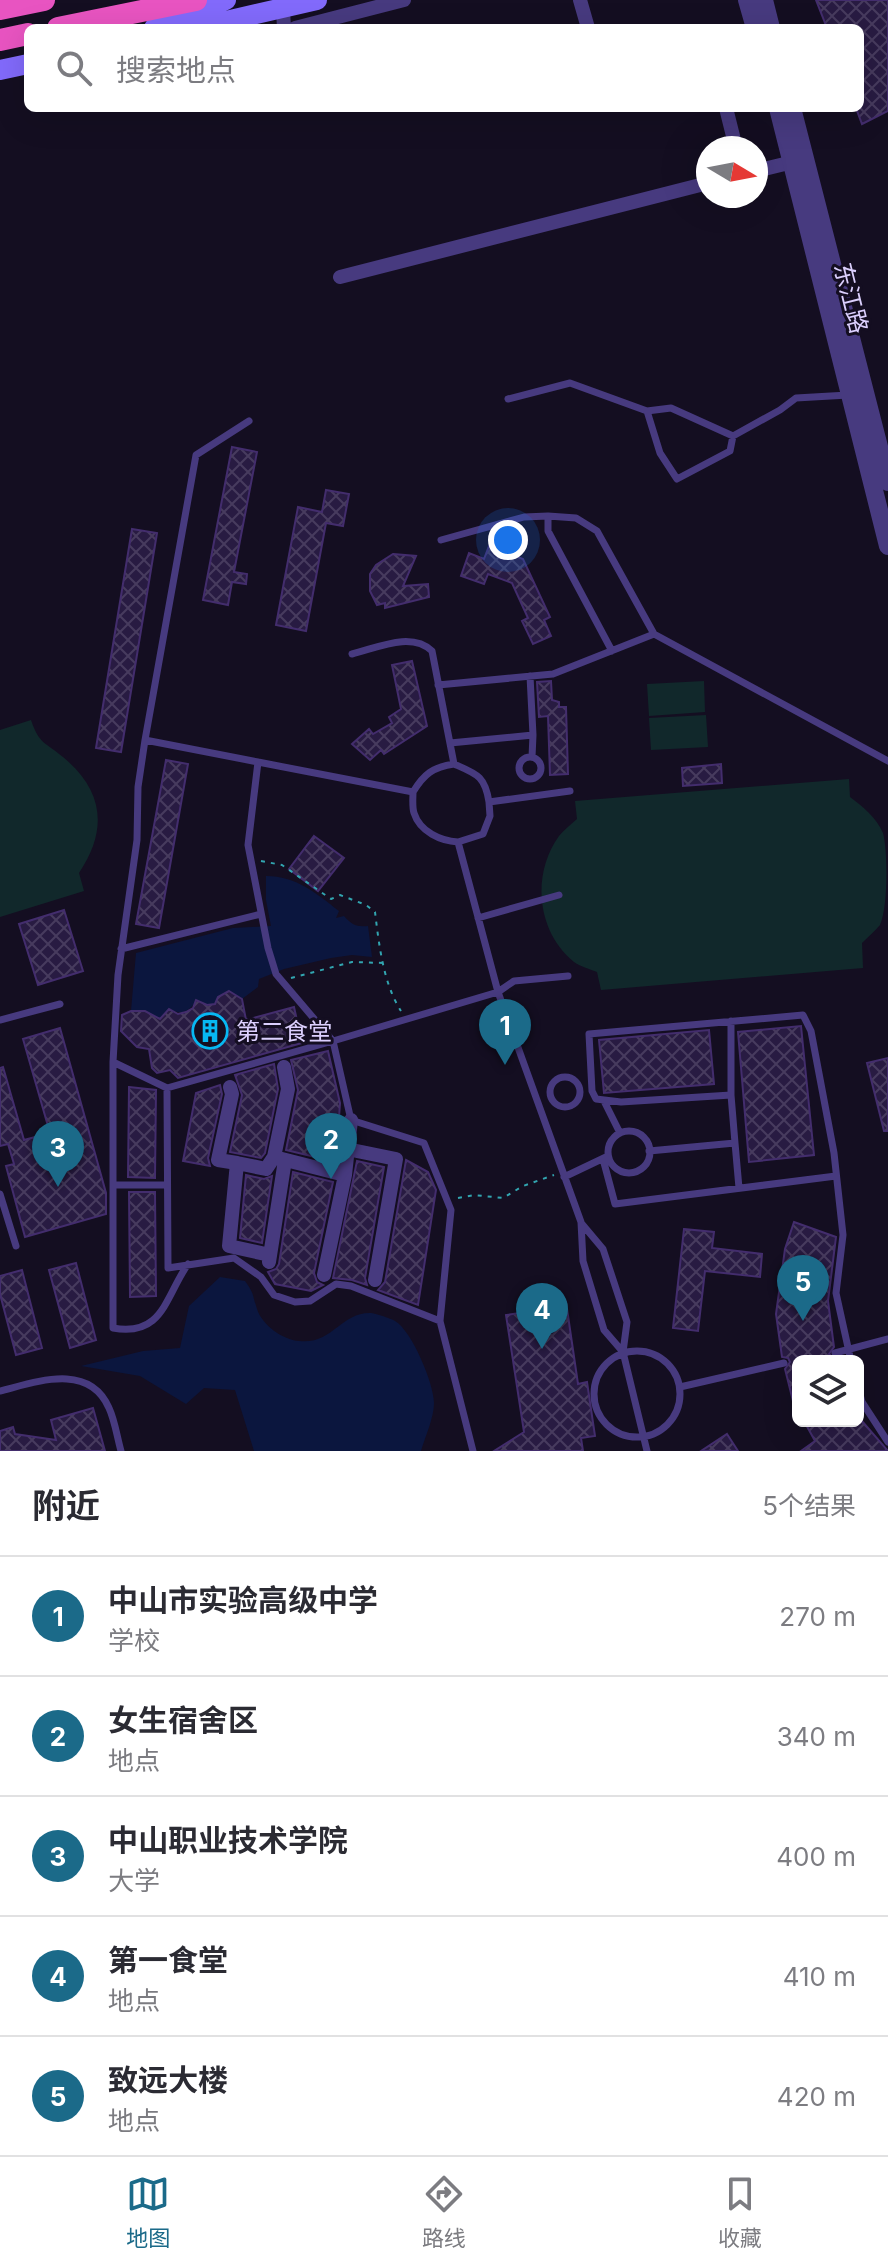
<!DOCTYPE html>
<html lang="zh">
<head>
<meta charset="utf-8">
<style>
  :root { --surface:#fff; --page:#f7f7f7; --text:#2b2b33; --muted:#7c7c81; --line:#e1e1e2; --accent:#1b6a89 }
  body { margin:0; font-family:Inter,"Noto Sans SC",sans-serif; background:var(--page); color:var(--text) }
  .controls { position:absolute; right:24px; bottom:24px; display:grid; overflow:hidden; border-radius:12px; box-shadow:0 8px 32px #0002 }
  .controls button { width:72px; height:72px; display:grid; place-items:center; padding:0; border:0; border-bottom:2px solid var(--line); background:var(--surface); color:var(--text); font:40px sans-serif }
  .compass { position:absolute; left:696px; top:136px; width:72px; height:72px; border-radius:50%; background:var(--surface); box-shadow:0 8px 32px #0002; rotate:100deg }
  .you { position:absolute; left:508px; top:540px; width:28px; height:28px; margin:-20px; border:6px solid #fff; border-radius:50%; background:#1a73e8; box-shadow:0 0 0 12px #1a73e833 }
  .badge { display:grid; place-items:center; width:52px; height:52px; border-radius:50%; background:var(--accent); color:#fff; font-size:26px; font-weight:700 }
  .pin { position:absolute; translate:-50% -66px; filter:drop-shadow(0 2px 4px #0008) }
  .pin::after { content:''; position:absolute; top:42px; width:28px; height:24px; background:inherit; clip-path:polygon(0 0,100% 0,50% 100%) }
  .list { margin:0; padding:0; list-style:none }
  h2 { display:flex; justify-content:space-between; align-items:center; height:104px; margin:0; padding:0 32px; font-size:34px }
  h2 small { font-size:26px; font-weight:400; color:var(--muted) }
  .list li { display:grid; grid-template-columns:52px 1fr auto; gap:24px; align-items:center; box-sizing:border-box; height:120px; padding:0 32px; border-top:2px solid var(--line) }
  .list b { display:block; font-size:30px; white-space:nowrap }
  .list p { margin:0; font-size:26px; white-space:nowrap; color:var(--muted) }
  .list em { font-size:26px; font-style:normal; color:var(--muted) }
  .icon { flex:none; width:44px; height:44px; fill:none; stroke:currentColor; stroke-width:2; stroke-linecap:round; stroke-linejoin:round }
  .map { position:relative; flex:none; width:888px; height:1451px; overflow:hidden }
  .search { position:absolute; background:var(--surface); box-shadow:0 8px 32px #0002; left:24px; right:24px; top:24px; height:88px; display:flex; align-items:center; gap:20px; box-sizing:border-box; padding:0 28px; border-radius:12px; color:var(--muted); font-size:30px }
  .sheet { height:704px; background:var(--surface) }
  nav { display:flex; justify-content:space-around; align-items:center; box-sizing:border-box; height:112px; border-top:2px solid var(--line); background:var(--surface); font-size:22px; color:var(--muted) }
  nav a { display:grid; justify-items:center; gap:4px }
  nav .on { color:var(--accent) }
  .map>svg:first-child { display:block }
  .park { fill:#11282b }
  .water { fill:#0b163e }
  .building { fill:url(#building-cross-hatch); stroke:#432d6d; stroke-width:2 }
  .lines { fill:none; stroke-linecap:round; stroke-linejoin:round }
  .path { stroke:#32a5b0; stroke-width:2; stroke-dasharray:4 6; stroke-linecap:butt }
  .service { stroke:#473a7f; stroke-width:7 }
  .minor { stroke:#473a7f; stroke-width:14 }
  .tertiary { stroke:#473a7f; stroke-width:18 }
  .secondary { stroke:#826afb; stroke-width:20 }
  .trunk { stroke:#e854c1; stroke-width:22 }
  .labels { text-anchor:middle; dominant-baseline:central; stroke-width:6; stroke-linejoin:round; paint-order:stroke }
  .street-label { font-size:24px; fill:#dcd0fe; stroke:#140e21 }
  .poi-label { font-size:24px; fill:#dcd0fe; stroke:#140e21; text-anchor:start }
</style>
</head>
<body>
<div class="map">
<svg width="888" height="1451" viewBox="0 0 888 1451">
  <defs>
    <pattern id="building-cross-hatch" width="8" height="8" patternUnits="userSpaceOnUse" patternTransform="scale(2)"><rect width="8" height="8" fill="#281b42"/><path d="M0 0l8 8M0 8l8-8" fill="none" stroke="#473b5e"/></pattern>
  </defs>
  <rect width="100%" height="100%" fill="#140e21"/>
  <path class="park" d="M 704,681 L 705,712 L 649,716 L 647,684 Z
    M 706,715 L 708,747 L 651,750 L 649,718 Z
    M 31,720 C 39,744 45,742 63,757 C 104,791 108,830 79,873 L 84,891 L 0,917 L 0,730 Z
    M 849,779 L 850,797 C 863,807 876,817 883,833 C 888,852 888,907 880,925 C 875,931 868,937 862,943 L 863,968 L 601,990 L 597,972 C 590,969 581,967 574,962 C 537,932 531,875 559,836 C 564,830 571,824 577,819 L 575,801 Z"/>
  <path class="water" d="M 266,876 C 296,876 316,893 339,911 L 336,918 L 344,916 C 352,925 356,927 368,926 L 372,957 L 352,955 L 331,958 L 284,969 L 259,979 L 258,987 L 242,999 L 228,991 L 218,997 L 215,1004 L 207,1005 L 197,1001 C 188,1011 183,1016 169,1009 L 160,1019 L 145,1011 L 131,1011 L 136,953 L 233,928 L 271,926 L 266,900 Z
    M 220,1277 L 245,1281 C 255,1295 252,1294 257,1309 C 262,1325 283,1340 299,1341 C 332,1345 341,1312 371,1313 C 377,1314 390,1318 395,1321 C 412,1331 434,1384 434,1403 C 434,1418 425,1437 421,1451 L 254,1451 L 235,1390 L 204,1388 L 186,1404 L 140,1376 L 81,1366 L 143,1351 L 180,1348 L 189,1306 Z"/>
  <path class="building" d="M 816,0 L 888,0 L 888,111 L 862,124 L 856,108 L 860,108 L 860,28 L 827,28 Z
    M 232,447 L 257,452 L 234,572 L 247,574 L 246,584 L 232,582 L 228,605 L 203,600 Z
    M 326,490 L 349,494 L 343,526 L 326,523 L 306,631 L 276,625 L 298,507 L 322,512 Z
    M 132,529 L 157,533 L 121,752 L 96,748 Z
    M 489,546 L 523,559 L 550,617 L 544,620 L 551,636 L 533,644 L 522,621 L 528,618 L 512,583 L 488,574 L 484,584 L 461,576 L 469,553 L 484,559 Z
    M 393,554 L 416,556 L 403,586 L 428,584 L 429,597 L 385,608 L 385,603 L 377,605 L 370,591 L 370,574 L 376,565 Z
    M 412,661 L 427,726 L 384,754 L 381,750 L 370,760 L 352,744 L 369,729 L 373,734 L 392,723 L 389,717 L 401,709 L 392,665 Z
    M 551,681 L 552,700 L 559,702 L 559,707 L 566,707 L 568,774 L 550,775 L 548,716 L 539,717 L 537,682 Z
    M 166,760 L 188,764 L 159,928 L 136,924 Z
    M 721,764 L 722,783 L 683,786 L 682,768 Z
    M 314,836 L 344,858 L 318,891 L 289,869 Z
    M 64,910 L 83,971 L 38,985 L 19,924 Z
    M 229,991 L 242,999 L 246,1020 L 294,1007 L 302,1043 L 178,1078 L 170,1070 L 157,1073 L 152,1068 L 149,1049 L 137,1047 L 121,1031 L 122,1015 L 131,1011 L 145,1011 L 160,1019 L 169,1009 L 178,1014 L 186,1012 L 193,1008 L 196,1000 L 207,1005 L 215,1004 L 218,997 Z
    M 801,1026 L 814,1155 L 749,1162 L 738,1032 Z
    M 60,1028 L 106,1193 L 106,1214 L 25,1237 L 6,1166 L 14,1164 L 8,1144 L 0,1146 L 0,1068 L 3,1067 L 24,1140 L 50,1133 L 23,1039 Z
    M 709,1030 L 714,1084 L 604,1093 L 599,1040 Z
    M 328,1051 L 340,1103 L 336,1162 L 286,1150 L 298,1090 L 291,1060 Z
    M 888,1058 L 888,1131 L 884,1131 L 867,1063 Z
    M 274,1064 L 278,1089 L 265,1153 L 261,1158 L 230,1152 L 242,1095 L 235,1075 Z
    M 220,1085 L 222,1094 L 208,1158 L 210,1166 L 183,1161 L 196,1093 Z
    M 129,1087 L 156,1090 L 155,1178 L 128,1177 Z
    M 406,1160 L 428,1172 L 436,1190 L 418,1305 L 378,1290 L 385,1282 Z
    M 357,1161 L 384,1167 L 365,1278 L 367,1285 L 352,1280 L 333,1278 Z
    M 293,1172 L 333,1182 L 314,1273 L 317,1282 L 323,1285 L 311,1291 L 275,1284 L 268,1272 L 276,1269 L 279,1264 Z
    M 246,1175 L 264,1179 L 272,1176 L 262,1243 L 240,1238 Z
    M 129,1192 L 155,1192 L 156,1296 L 130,1297 Z
    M 794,1222 L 836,1237 L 828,1301 L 834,1347 L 829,1354 L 837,1361 L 798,1361 L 798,1404 L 794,1405 L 785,1369 L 790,1362 L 788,1358 L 782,1357 L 776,1314 L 785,1249 Z
    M 684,1229 L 714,1232 L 712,1248 L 762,1254 L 760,1277 L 705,1271 L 698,1331 L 673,1328 Z
    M 76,1263 L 96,1340 L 70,1348 L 49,1270 Z
    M 22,1270 L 42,1348 L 16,1355 L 0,1294 L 0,1276 Z
    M 557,1291 L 559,1303 L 566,1302 L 578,1384 L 587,1382 L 595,1436 L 581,1438 L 583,1451 L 494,1451 L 524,1432 L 506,1315 L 526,1312 L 523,1296 Z
    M 93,1408 L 105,1451 L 0,1451 L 0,1431 L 13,1427 L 15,1434 L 56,1440 L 51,1420 Z
    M 804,1421 L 862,1421 L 888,1451 L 801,1451 L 815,1441 Z
    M 727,1434 L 738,1451 L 701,1451 Z"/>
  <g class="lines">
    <path class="path" d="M 261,861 L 282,865 L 331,899 L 340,895 L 366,905 L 375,912 C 379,944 383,983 401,1011
      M 291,978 L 352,962 L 383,963
      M 458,1198 L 474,1195 L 503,1198 L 523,1186 L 554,1175"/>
    <path class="service" d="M 508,399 L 570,383 L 647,411 L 660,453 L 677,479 L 730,451 L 733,436 L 780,410 L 796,398 L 848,395
      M 647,411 L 671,408 L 733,436
      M 249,421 L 196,455 L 145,740 L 258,762
      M 441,540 L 524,517 L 548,516
      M 612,651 L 548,531 L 548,516 L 576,518 L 597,531 L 654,634 L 888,761
      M 352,654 C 377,648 411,631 432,651 L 454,764 C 433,767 424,774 413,792
      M 438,685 L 553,674 L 654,634
      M 450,743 L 533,735 L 530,676
      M 532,757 L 533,735
      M519 768a11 11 0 1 1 22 0a11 11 0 1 1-22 0Z
      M 454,764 C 477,774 485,776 489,802
      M 458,842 L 483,834 L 490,816 L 489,802 L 570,791
      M 478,918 L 559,895
      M 121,949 L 261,914
      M 0,1020 L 60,1004
      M 731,1021 L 731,1095 L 621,1102 L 596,1099 L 592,1091 L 589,1034 L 803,1015 L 811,1031 L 834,1153 L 843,1235 L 836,1293 L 851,1361
      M 113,1062 L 118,975 L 137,840 L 138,787 L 145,740
      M550 1092a15 15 0 1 1 30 0a15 15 0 1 1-30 0Z
      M 167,1088 L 168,1268 L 234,1258 L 261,1277 L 274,1295 L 295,1302 L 310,1301 L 336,1284 L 351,1286 L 440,1321
      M 604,1101 L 620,1133
      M608 1152a21 21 0 1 1 42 0a21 21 0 1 1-42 0Z
      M 735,1143 L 739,1188
      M 649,1151 L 735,1143 L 731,1095
      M 603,1159 L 615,1204 L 836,1176
      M 564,1177 L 606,1157
      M 113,1185 L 167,1185
      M 0,1194 L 16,1246
      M 582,1224 L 603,1249 L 627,1322 L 623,1352 L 647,1451
      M 188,1264 C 165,1297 163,1337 113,1328 L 113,1062 L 167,1088 L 333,1041 L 276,974 L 268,948 L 248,845 L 258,762 L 413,792 C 413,798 412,807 414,813 C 420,832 441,841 458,842 L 498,992 L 581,1222 L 583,1261 L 604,1330 L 623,1352
      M594 1394a43 43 0 1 1 86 0a43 43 0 1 1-86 0Z
      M 835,1353 L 888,1339
      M 680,1387 L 784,1363
      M 858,1387 L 862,1402 L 888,1442
      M 0,1391 C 36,1382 89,1362 109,1408 C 115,1421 117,1437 121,1451
      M 473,1451 L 440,1321 L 451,1210 L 424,1143 L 351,1120 L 333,1041 L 498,992 L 514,981 L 568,976"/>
    <path class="minor" d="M 580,0 L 588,28
      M 283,10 L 284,28
      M 295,28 L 404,0
      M 726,108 L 736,148
      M 756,171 L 801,160
      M 340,277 L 708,183
      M 284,1067 L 288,1089 L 274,1157 L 345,1175 L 351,1120
      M 230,1087 L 232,1094 L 218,1160 L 237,1163 L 229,1246 L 270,1255
      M 347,1149 L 396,1159 L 375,1280
      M 237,1163 L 266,1169 L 274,1157
      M 269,1262 L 285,1160
      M 324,1275 L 345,1175"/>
    <path class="tertiary" d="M 747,0 L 755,28
      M 764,0 L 771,28
      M 778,108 L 888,546
      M 792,108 L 888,482"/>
    <path class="secondary" d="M 154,28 L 226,0
      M 196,28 L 317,0
      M 0,70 L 28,64"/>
    <path class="trunk" d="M 0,9 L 44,0
      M 58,28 L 196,0
      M 0,40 L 28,34"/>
  </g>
  <defs>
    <symbol id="building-ring" viewBox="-11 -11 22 22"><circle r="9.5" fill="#140e21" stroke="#07b8f2" stroke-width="1.5"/><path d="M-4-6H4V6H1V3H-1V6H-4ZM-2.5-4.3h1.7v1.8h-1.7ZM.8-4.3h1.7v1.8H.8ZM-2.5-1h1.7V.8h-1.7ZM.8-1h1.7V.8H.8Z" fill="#07b8f2"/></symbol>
  </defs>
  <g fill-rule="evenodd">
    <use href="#building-ring" x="190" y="1011" width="40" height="40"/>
  </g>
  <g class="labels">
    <g class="street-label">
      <text transform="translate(851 298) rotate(76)">东江路</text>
    </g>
    <g class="poi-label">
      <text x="236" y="1031">第二食堂</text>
    </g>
  </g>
</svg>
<div class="controls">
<button><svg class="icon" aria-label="layers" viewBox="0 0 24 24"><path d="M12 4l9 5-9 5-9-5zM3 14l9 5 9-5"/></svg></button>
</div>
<svg class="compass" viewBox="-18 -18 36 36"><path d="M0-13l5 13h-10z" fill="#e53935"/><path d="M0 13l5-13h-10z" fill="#7c7c81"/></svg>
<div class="you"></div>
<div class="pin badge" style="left:505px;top:1065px">1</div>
<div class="pin badge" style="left:331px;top:1179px">2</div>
<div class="pin badge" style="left:58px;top:1187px">3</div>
<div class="pin badge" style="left:542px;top:1349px">4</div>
<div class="pin badge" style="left:803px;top:1321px">5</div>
<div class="search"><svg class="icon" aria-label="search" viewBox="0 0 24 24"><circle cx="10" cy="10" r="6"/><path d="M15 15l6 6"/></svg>搜索地点</div>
</div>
<section class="sheet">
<h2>附近<small>5个结果</small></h2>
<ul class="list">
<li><span class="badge">1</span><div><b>中山市实验高级中学</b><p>学校</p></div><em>270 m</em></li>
<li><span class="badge">2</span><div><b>女生宿舍区</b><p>地点</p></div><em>340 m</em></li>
<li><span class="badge">3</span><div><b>中山职业技术学院</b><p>大学</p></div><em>400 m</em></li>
<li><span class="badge">4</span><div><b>第一食堂</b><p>地点</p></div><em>410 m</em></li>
<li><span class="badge">5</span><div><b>致远大楼</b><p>地点</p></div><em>420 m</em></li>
</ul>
</section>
<nav>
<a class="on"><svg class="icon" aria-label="map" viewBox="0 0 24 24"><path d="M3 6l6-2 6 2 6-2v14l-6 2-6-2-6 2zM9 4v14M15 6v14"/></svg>地图</a>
<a><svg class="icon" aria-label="directions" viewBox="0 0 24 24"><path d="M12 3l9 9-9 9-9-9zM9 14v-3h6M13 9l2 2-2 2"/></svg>路线</a>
<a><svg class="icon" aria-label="saved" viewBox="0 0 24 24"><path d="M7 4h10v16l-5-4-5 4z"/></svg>收藏</a>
</nav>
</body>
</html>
